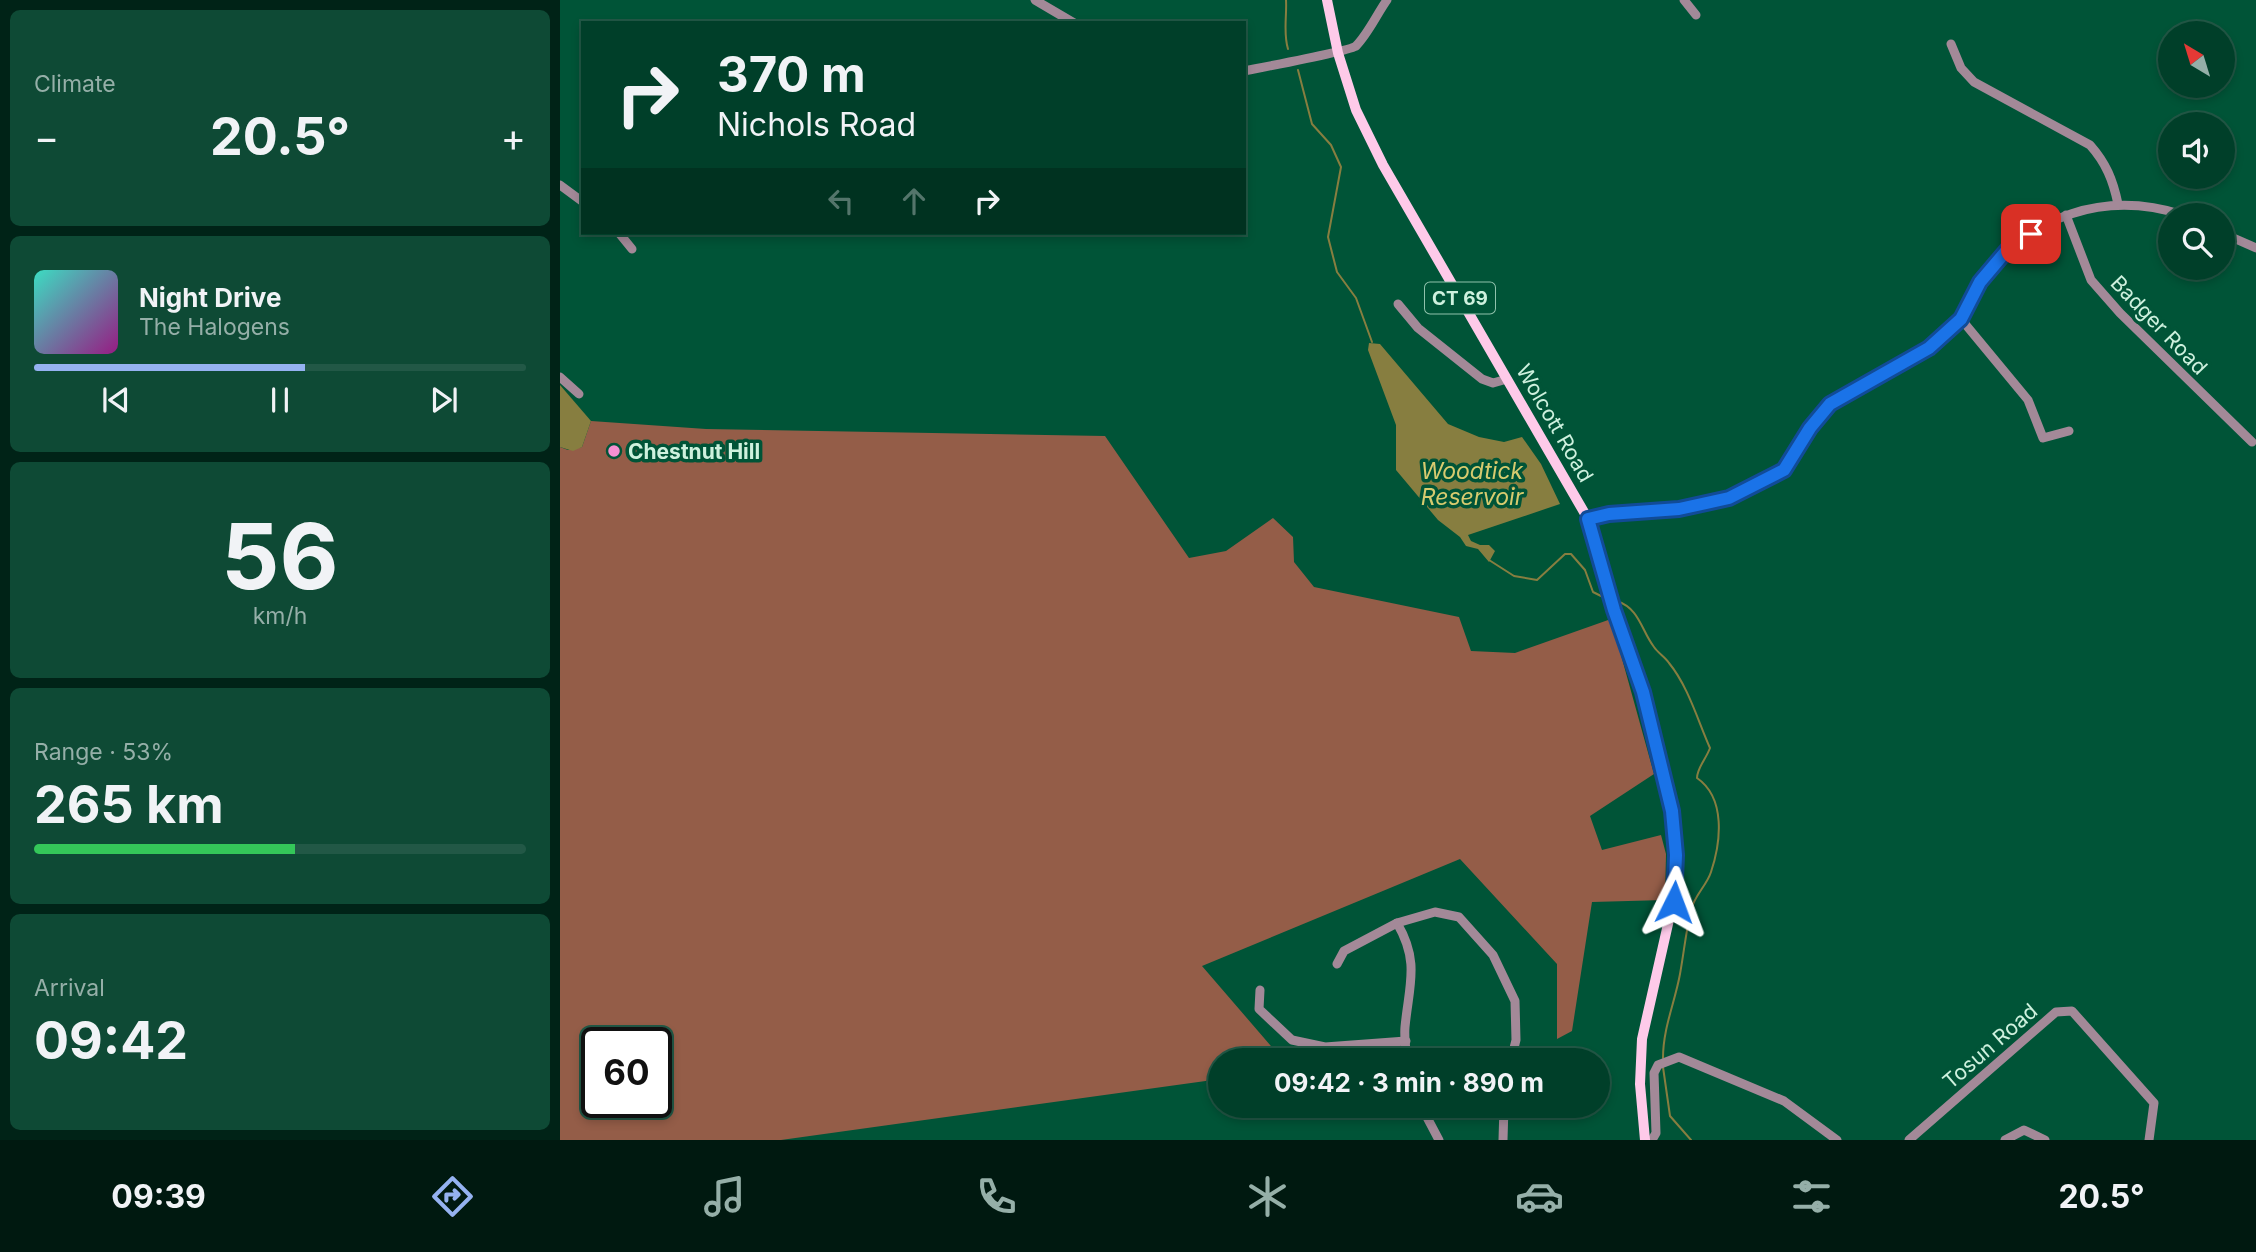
<!DOCTYPE html>
<html lang="en">
<head>
<meta charset="utf-8">
<style>
  :root { --surface:#003f29; --page:#0e4a35; --text:#f1f3f6; --muted:#95afa8; --line:#225846; --accent:#95b2f1 }
  body { margin:0; font-family:Inter,sans-serif; background:var(--page); color:var(--text); height:100vh; display:flex; flex-direction:column; font-size:26px; white-space:nowrap }
  * { box-sizing:border-box; margin:0 }
  p { font-size:23px; color:var(--muted) }
  .icon { flex:none; width:38px; height:38px; fill:none; stroke:currentColor; stroke-width:2; stroke-linecap:round; stroke-linejoin:round }
  .map { position:relative; flex:1; overflow:hidden }
  .drawer { display:flex; flex-direction:column; gap:10px; padding:10px; background:#002317; width:560px }
  .drawer>* { flex:none }
  .guide { position:absolute; left:21px; top:21px; width:665px; height:214px; border-radius:0px; box-shadow:0 4px 10px #0003,0 0 0 2px var(--line); background:#003f29; color:var(--text); overflow:hidden }
  .needle { width:46px; rotate:322deg }
  .tools { position:absolute; left:1598px; top:21px; display:grid; gap:14px }
  .tools a { display:grid; place-items:center; width:77px; height:77px; border-radius:50%; background:var(--surface); box-shadow:0 4px 10px #0003,0 0 0 2px var(--line); font-size:35px }
  .speed { position:absolute; left:21px; top:1027px; display:flex; gap:14px; font-size:35px; font-weight:700; text-align:center }
  .speed>* { display:grid; place-content:center; width:91px; height:91px; border-radius:50%; background:var(--surface); box-shadow:0 4px 10px #0003,0 0 0 2px var(--line); line-height:1 }
  .speed .limit { border:4px solid #111; border-radius:10px; background:#fff; color:#111 }
  .pin { position:absolute; display:grid; place-items:center; width:60px; height:60px; color:#fff; margin:-30px; border-radius:14px; box-shadow:0 4px 10px #0006 }
  .me { position:absolute; width:77px; margin:-38px; rotate:3deg; stroke-linejoin:round; filter:drop-shadow(0 0 5px #0008) }
  .turn { display:flex; align-items:center; gap:24px; height:147px; padding:0 21px; font-size:32px }
  .turn .icon { width:91px; height:91px; stroke-width:2.5 }
  .turn b { display:block; font-size:49px; line-height:60px }
  .lanes { display:flex; align-items:center; height:66px; padding:0 21px; background:#0003; justify-content:center; gap:35px; direction:ltr }
  .lanes .off { opacity:.35 }
  .big { font-size:52px; font-weight:700; line-height:1.1 }
  .drawer .tile { flex:1; display:flex; flex-direction:column; justify-content:center; gap:10px; min-width:0; padding:0 24px; border-radius:10px; background:var(--page) }
  .drawer .dial { align-items:center; gap:0 }
  .dial b { font-size:91px; line-height:1 }
  .song { display:flex; align-items:center; gap:21px }
  .cover { width:84px; height:84px; border-radius:10px; background:linear-gradient(135deg,hsl(170 70% 55%),hsl(310 70% 35%)) }
  .played { height:7px; border-radius:4px; background:linear-gradient(90deg,var(--accent) 55%,var(--line) 55%) }
  .keys { display:flex; justify-content:space-around; direction:ltr }
  .heat { display:flex; justify-content:space-between; align-items:center; font-size:38px; direction:ltr }
  .charge { height:10px; border-radius:5px; background:linear-gradient(90deg,#34c759 53%,var(--line) 0) }
  .trip { position:absolute; left:648px; top:1048px; width:402px; height:70px; border-radius:35px; background:var(--surface); box-shadow:0 4px 10px #0003,0 0 0 2px var(--line); font-weight:700; line-height:70px; text-align:center }
  .tabs { display:flex; height:112px; justify-content:space-around; align-items:center; background:#001910; color:var(--muted) }
  .tabs .icon { width:49px; height:49px }
  .tabs .on { color:var(--accent) }
  .tabs b { font-size:32px; color:var(--text) }
  main { display:flex; flex:1; min-height:0 }
  .map>svg:first-child { display:block }
</style>
</head>
<body>
<main>
<section class="drawer">
<div class="tile"><p>Climate</p>
<div class="heat"><a>−</a><b class="big">20.5°</b><a>+</a></div>
</div>
<div class="tile">
<div class="song"><i class="cover"></i><div><b>Night Drive</b><p>The Halogens</p></div></div>
<div class="played"></div>
<div class="keys"><svg class="icon" aria-label="previous" viewBox="0 0 24 24"><path d="M18 5L8 12l10 7zM5 5v14"/></svg><svg class="icon" aria-label="pause" viewBox="0 0 24 24"><path d="M8 5v14M16 5v14"/></svg><svg class="icon" aria-label="next" viewBox="0 0 24 24"><path d="M6 5l10 7-10 7zM19 5v14"/></svg></div>
</div>
<div class="tile dial"><b>56</b><p>km/h</p></div>
<div class="tile"><p>Range · 53%</p><b class="big">265 km</b><div class="charge"></div></div>
<div class="tile"><p>Arrival</p><b class="big">09:42</b></div>
</section>
<div class="map">
<svg width="1696" height="1140" viewBox="0 0 1696 1140">
  <rect width="100%" height="100%" fill="#005437"/>
  <path fill="#945d48" fill-rule="evenodd" d="M31,421L146,429L545,436L629,558L666,551L713,518L733,537L734,562L754,587L899,617L911,651L955,653L1051,619L1094,774L1030,816L1042,850L1101,835L1106,854L1105,900L1032,902L1012,1031L997,1039V964L900,859L642,966L723,1060H660V1079L221,1140H0V447L8,450L22,447ZM37,1043H96V1102H37Z"/>
  <g fill="#877e40">
    <path d="M809,343L820,344L888,424L919,437L944,442L962,437L981,464L1000,504L908,535L911,541L920,545H929L935,551L929,562L918,549L906,546L900,537L878,520L836,470V425L808,350Z"/>
    <path d="M0,385L31,421L22,447L13,451L0,447Z"/>
  </g>
  <g fill="none" stroke-linecap="round" stroke-linejoin="round">
    <g stroke="#877e40" stroke-width="2">
      <path d="M726,0C727,16 723,33 728,49"/>
      <path d="M738,70L752,124L771,145L781,167L768,237L777,272L796,298L812,342"/>
      <path d="M929,560L954,576L977,580L1005,554H1011L1025,570L1033,592L1045,598"/>
      <path d="M1057,601C1080,609 1081,630 1094,647C1098,653 1105,657 1109,663C1128,686 1138,721 1150,748C1146,759 1137,768 1137,778C1166,798 1161,842 1151,872C1147,885 1134,896 1131,910C1126,931 1124,952 1120,974C1115,1002 1103,1028 1103,1058"/>
      <path d="M1103,1067L1110,1116L1131,1140"/>
    </g>
    <g stroke="#a38998" stroke-width="9">
      <path d="M475,0L514,23"/>
      <path d="M1124,0L1136,15"/>
      <path d="M1391,44L1401,68L1414,82L1530,145C1546,163 1553,180 1558,204"/>
      <path d="M684,71C699,68 790,51 796,46C808,34 817,14 827,0"/>
      <path d="M0,185L23,202"/>
      <path d="M1506,215L1531,280L1560,313L1692,442"/>
      <path d="M59,233L72,249"/>
      <path d="M1662,233L1696,248"/>
      <path d="M838,304L858,328L922,379L933,383L947,379"/>
      <path d="M1401,319L1468,400L1483,438L1509,431"/>
      <path d="M0,377L19,394"/>
      <path d="M1028,519C1099,503 1155,515 1221,472C1237,461 1250,420 1270,404C1300,380 1342,371 1371,346C1381,338 1395,328 1402,317C1409,305 1413,291 1422,280C1471,215 1545,190 1623,215"/>
      <path d="M837,923C860,962 849,985 845,1027C844,1038 846,1050 847,1060"/>
      <path d="M777,964L784,951L837,923L875,912L899,917L933,955L955,1001L956,1040L951,1060"/>
      <path d="M700,990L699,1009L732,1040L765,1047L846,1041"/>
      <path d="M861,1106L879,1140"/>
      <path d="M943,1140L944,1106"/>
      <path d="M1092,1140L1096,1133L1094,1073L1098,1065L1119,1057L1224,1101L1277,1140"/>
      <path d="M1349,1140L1496,1012L1512,1011L1594,1103L1589,1140"/>
      <path d="M1445,1140L1464,1130L1485,1140"/>
    </g>
    <path stroke="#fecae9" stroke-width="10" d="M767,0L778,53L796,110L823,165L1028,519L1054,610L1084,696L1112,811L1116,855L1113,902L1082,1039L1080,1084L1085,1140"/>
  </g>
  <g fill="none" stroke-linecap="round" stroke-linejoin="round">
    <g stroke="#114b97" stroke-width="18">
      <path id="route" d="M1114,902L1116,855L1112,811L1083,692L1054,610L1028,519L1049,514L1119,509L1169,498L1224,470L1250,428L1270,404L1369,348L1401,319L1420,282L1453,243L1471,234"/>
    </g>
    <use href="#route" stroke="#1a73e8" stroke-width="12"/>
  </g>
  <circle fill="#f590d1" stroke="#005437" stroke-width="2.5" cx="54" cy="451" r="7"/>
  <g text-anchor="middle" dominant-baseline="central" stroke-width="7" stroke-linejoin="round" paint-order="stroke">
    <rect fill="#005437" stroke="#90c2ac" stroke-width="2" x="865" y="282.5" width="70" height="31" rx="5"/>
    <g font-size="19" font-weight="bold" fill="#cef1de">
      <text x="900" y="298">CT 69</text>
    </g>
    <g font-size="21" fill="#cef1de" stroke="#005437">
      <text transform="translate(1599 325) rotate(46)">Badger Road</text>
      <text transform="translate(995 423) rotate(60)">Wolcott Road</text>
      <text transform="translate(1430 1046) rotate(-41)">Tosun Road</text>
    </g>
    <g font-size="21" font-weight="bold" fill="#cef1de" stroke="#005437" text-anchor="start">
      <text x="68" y="451">Chestnut Hill</text>
    </g>
    <g font-size="23" font-style="italic" fill="#d7cb6f" stroke="#005437">
      <text x="912" y="471">Woodtick<tspan x="912" dy="26">Reservoir</tspan></text>
    </g>
  </g>
</svg>
<div class="tools">
<a><svg class="needle" viewBox="-14 -14 28 28"><path d="M0-13l5 13h-10z" fill="#e53935"/><path d="M0 13l5-13h-10z" fill="#95afa8"/></svg></a>
<a><svg class="icon" aria-label="sound" viewBox="0 0 24 24"><path d="M4 9h4l5-4v14l-5-4H4zM17 9q2 3 0 6"/></svg></a>
<a><svg class="icon" aria-label="search" viewBox="0 0 24 24"><circle cx="10" cy="10" r="6"/><path d="M15 15l6 6"/></svg></a>
</div>
<div class="speed"><div class="limit">60</div></div>
<div class="pin" style="left:1471px;top:234px;background:#d93025"><svg class="icon" aria-label="arrive" viewBox="0 0 24 24"><path d="M6 21V4h12l-3 4 3 4H6"/></svg></div>
<svg class="me" style="left:1114px;top:902px" viewBox="-20 -20 40 40"><path d="M0-17L14 15 0 8-14 15z" fill="#1a73e8" stroke="#fff" stroke-width="4"/></svg>
<div class="trip">09:42 · 3 min · 890 m</div>
<div class="guide">
<div class="turn"><svg class="icon" aria-label="right" viewBox="0 0 24 24"><path d="M7 20v-9h11M14 6l5 5-5 5"/></svg><div><b>370 m</b>Nichols Road</div></div>
<div class="lanes"><svg class="icon off" aria-label="left" viewBox="0 0 24 24"><path d="M17 20v-9H6M10 6l-5 5 5 5"/></svg><svg class="icon off" aria-label="ahead" viewBox="0 0 24 24"><path d="M12 20V5M6 11l6-6 6 6"/></svg><svg class="icon" aria-label="right" viewBox="0 0 24 24"><path d="M7 20v-9h11M14 6l5 5-5 5"/></svg></div>
</div>
</div>
</main>
<nav class="tabs">
<b>09:39</b>
<svg class="icon on" aria-label="directions" viewBox="0 0 24 24"><path d="M12 3l9 9-9 9-9-9zM9 14v-3h6M13 9l2 2-2 2"/></svg>
<svg class="icon" aria-label="music" viewBox="0 0 24 24"><path d="M9 18V5l10-2v13"/><circle cx="6" cy="18" r="3"/><circle cx="16" cy="16" r="3"/></svg>
<svg class="icon" aria-label="phone" viewBox="0 0 24 24"><path d="M5 4h4l2 5-3 2q2 4 5 5l2-3 5 2v4C11 20 4 13 5 4z"/></svg>
<svg class="icon" aria-label="climate" viewBox="0 0 24 24"><path d="M12 3v18M4 7l16 10M4 17L20 7"/></svg>
<svg class="icon" aria-label="car" viewBox="0 0 24 24"><path d="M5 17H2v-5l4-1 3-4h7l3 4 3 1v5h-3M9 17h6M6 11h13"/><circle cx="7" cy="17" r="2"/><circle cx="17" cy="17" r="2"/></svg>
<svg class="icon" aria-label="filters" viewBox="0 0 24 24"><path d="M4 7h16M4 17h16"/><circle cx="9" cy="7" r="2"/><circle cx="15" cy="17" r="2"/></svg>
<b>20.5°</b>
</nav>
</body>
</html>
